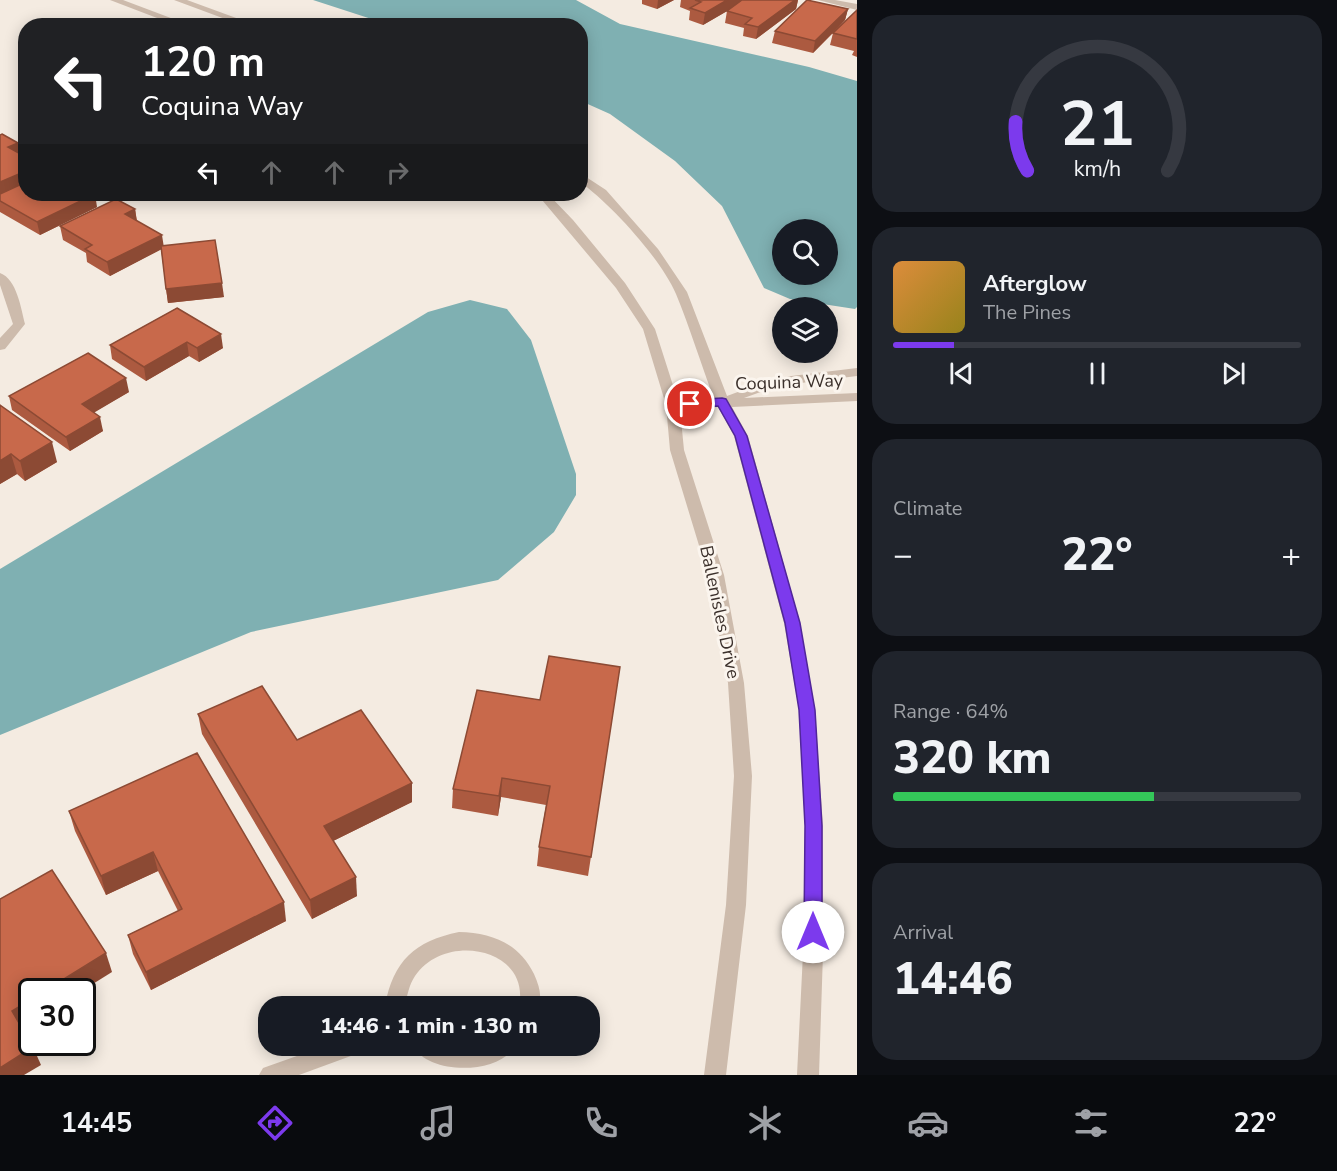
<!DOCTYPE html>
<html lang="en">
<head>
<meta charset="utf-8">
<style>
  :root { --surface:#171b24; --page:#20242c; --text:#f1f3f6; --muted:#9ea1a6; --line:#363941; --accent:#7c3aed }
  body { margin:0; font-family:"Nunito Sans",sans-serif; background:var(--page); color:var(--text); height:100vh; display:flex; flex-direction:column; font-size:22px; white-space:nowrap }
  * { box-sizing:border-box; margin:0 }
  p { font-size:20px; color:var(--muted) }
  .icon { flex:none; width:33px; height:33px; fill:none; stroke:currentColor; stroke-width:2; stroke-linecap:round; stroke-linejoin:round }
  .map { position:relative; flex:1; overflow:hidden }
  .side { display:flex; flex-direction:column; gap:15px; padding:15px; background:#0d0f14; width:480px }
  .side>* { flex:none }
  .hud { position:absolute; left:18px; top:18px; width:570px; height:183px; border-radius:24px; box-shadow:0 3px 15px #0003; background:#202124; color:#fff; overflow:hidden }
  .fabs { position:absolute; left:772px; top:219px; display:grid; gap:12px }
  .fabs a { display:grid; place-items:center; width:66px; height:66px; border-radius:50%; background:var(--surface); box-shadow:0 3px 15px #0003; font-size:30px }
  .speed { position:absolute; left:18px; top:978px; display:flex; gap:12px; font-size:30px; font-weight:700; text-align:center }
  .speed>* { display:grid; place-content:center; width:78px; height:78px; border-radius:50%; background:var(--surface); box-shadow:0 3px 15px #0003; line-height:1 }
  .speed .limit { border:3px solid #111; border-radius:9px; background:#fff; color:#111 }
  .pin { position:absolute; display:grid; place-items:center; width:51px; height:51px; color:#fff; margin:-26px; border:3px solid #fff; border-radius:50%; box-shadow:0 2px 6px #0007 }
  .me { position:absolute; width:66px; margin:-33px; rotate:0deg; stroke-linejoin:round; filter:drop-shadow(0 0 4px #0008) }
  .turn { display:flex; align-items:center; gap:21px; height:126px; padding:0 24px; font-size:27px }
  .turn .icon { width:78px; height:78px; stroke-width:2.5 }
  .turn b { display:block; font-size:42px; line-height:51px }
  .lanes { display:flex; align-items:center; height:57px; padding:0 24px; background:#0003; justify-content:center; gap:30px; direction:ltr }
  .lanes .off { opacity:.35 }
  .big { font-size:45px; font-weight:800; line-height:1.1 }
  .side .tile { flex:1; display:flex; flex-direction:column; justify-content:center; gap:9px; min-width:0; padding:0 21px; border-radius:24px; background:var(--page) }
  .side .dial { align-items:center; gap:0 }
  .dial svg { height:156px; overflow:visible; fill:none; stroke:var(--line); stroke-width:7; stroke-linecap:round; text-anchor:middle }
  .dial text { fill:var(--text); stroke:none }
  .song { display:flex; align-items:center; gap:18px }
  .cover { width:72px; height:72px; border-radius:9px; background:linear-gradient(135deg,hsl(30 70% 55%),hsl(50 70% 35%)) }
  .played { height:6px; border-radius:3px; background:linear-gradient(90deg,var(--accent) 15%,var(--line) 15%) }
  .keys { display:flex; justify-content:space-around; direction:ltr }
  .heat { display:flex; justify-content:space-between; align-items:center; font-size:33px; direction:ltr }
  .charge { height:9px; border-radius:4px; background:linear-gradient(90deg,#34c759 64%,var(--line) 0) }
  .trip { position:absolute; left:258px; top:996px; width:342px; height:60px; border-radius:24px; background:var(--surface); box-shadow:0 3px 15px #0003; font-weight:800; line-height:60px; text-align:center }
  .dock { display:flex; height:96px; justify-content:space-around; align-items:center; background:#090b0e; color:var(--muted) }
  .dock .icon { width:42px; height:42px }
  .dock .on { color:var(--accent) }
  .dock b { font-size:27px; color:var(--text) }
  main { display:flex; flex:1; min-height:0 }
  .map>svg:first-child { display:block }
</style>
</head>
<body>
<main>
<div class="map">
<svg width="857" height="1075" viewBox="0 0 857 1075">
  <rect width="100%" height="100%" fill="#f4ebe1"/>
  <g fill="#7fb0b2" fill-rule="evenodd">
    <path d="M313,0H576L620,24L809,67L857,81V307L855,309L790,299L764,288L722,206L675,161L610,114L581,101L580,26L390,25ZM783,230H828V274H783Z"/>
    <path d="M470,300L507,309L531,340L576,474V495L554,532L498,580L251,632L0,735V569L428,312Z"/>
  </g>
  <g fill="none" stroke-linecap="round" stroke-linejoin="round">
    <g fill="#cdbbac" fill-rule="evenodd">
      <path d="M110,0H123L192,26H178Z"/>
      <path d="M174,0H187L258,26H244Z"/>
      <path d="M818,0H835L857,4V10Z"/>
      <path d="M580,173L606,190L658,249L687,292L727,396L775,378L857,368V376L777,386L744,398L857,393V401L732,407L748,436L800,623L815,710L823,826V953L819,1075H797L803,953L805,826L799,710L784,623L734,436L718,407L680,409L684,450L724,575L744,683L752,776L746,905L726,1075H704L726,905L734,776L728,683L708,575L670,450L666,405L643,329L616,288L537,194H548L573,220L625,283L655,329L678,401L714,399C701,364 690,328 676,294C661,259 611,204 580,182Z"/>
      <path d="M0,273C17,279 21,309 25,324L5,349L0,350V338L13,324L0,285Z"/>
      <path d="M459,932C492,933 519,943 534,974C539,985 542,995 539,1006H519C531,948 445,931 415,976C409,985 407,996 405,1006H385C393,961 415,941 459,932Z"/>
      <path d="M325,1046H362L359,1053L299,1075H259L263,1068Z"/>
      <path d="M414,1046C431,1044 449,1049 467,1049C483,1050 498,1044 514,1046C501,1075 426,1075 414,1046Z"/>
    </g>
  </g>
  <g fill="#ac5a40">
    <path d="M642,0H674L657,9L642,4Z"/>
    <path d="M681,0H798L796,9L756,39L743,36L744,28L725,23L727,11L729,10L703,25L689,20L690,11L680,7Z"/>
    <path d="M848,9L845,20L837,29L857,10V57L852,55L854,51L830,45L833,33L813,53L772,43L775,31Z"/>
    <path d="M0,135L18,143L21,154L26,194L97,207L40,235L0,212Z"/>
    <path d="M135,209L137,221L163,246L224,297L168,303L161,249L110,276L87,262L86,253L63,240L60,226Z"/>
    <path d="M177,308L223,348L199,362L189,356L146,381L112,359L110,345Z"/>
    <path d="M129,392L94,412L103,431L70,451L12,410L9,396Z"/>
    <path d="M0,405L57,462L25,481L17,474L0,484Z"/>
    <path d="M620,667L588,876L537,866L539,847L546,805L501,797L498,816L452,808L453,789L540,700Z"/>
    <path d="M198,714L297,740L412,783V802L333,841L357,896L312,919L202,734Z"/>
    <path d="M69,811L286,921L151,990L133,954L128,935L178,911L158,871L106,895L75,831Z"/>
  </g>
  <g fill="#8c4a34">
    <path d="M658,0H674L657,9Z"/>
    <path d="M727,0H746L703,25L705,13Z"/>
    <path d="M795,0H798L796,9L756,39L758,27Z"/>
    <path d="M848,9L845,20L813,53L815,41Z"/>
    <path d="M18,143L21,156L8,147Z"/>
    <path d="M26,171V185L0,196V182Z"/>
    <path d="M95,194L97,207L40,235L37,222Z"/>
    <path d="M135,209L137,223L125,214Z"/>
    <path d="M162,235L164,248L110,276L107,262Z"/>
    <path d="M222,283L224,297L168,303L166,289Z"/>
    <path d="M221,334L223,348L199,362L197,348Z"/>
    <path d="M187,342L189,356L146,381L144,367Z"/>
    <path d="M126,378L129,392L85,418L82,404Z"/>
    <path d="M100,417L103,431L70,451L66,437Z"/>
    <path d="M52,442L57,462L25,481L20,461Z"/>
    <path d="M11,454L17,474L0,484V461Z"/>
    <path d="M502,778L501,797L498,816L499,796Z"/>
    <path d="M412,783V802L325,845L324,826Z"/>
    <path d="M153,852L158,871L106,895L101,876Z"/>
    <path d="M356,877L357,896L312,919L310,900Z"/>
    <path d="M284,902L286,921L151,990L146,972Z"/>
    <path d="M106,953L112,972L80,992H43Z"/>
    <path d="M32,999V1022L20,1029L12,1011Z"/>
    <path d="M33,1047L41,1065L24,1075H0V1068Z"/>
  </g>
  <g fill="#c8694b" stroke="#8c4a34" stroke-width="1.5">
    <path d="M695,0H727L705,13L690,8L701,2Z"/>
    <path d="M742,0H795L758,27L745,24L752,18L727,11Z"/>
    <path d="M807,0L848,9L815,41L775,31Z"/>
    <path d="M857,10V39L833,33Z"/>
    <path d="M2,134L18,143L8,147L26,157V171L0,182V135Z"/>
    <path d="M26,182V194H95L37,222L0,201V194Z"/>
    <path d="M116,199L135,209L125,214L162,235L107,262L85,249L92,245L60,226Z"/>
    <path d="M215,240L222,283L166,289L161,246Z"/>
    <path d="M177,308L221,334L197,348L187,342L144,367L110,345Z"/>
    <path d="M88,353L126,378L82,404L100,417L66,437L9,396Z"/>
    <path d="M0,405L52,442L20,461L11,454L0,461Z"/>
    <path d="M549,656L620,667L591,857L539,847L550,786L502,778L499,796L453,789L477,690L540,700Z"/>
    <path d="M262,686L297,740L361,710L412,783L324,826L356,877L310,900L198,714Z"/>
    <path d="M197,753L284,902L146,972L128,935L182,909L153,852L101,876L69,811Z"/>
    <path d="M52,870L106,953L43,992H32V999L12,1011L33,1047L0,1068V899Z"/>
  </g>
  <path fill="#7c3aed" stroke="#51269a" stroke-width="1.5" d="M722,398L726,399L747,436L800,623L815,710L822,826V932L819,937L813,940L807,937L804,932L805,826L799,710L785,623L735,436L718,406L690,408L684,404L690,400Z"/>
  <g text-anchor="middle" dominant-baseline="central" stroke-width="6" stroke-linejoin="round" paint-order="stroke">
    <g font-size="18" fill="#3b302b" stroke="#fbf5ee">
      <text transform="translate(789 382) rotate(-2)">Coquina Way</text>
      <text transform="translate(720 612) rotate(78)">Ballenisles Drive</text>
    </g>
  </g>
</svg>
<div class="fabs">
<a><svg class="icon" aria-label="search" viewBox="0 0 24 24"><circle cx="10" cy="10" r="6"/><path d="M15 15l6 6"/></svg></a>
<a><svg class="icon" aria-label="layers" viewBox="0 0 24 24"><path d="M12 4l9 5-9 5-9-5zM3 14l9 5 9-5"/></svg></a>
</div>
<div class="speed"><div class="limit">30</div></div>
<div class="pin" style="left:690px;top:404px;background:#d93025"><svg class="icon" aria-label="arrive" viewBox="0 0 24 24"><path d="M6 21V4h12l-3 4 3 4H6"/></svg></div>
<svg class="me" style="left:813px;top:932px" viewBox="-20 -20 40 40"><circle r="19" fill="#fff"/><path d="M0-13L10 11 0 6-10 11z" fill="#7c3aed"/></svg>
<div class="trip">14:46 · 1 min · 130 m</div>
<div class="hud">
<div class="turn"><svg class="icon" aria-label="left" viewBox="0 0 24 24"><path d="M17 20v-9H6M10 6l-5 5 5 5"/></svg><div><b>120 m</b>Coquina Way</div></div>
<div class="lanes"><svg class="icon" aria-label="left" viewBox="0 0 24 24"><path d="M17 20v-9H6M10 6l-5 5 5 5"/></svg><svg class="icon off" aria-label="ahead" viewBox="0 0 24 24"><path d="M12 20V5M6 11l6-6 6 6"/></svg><svg class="icon off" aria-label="ahead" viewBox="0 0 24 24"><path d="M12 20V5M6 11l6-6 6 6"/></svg><svg class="icon off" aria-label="right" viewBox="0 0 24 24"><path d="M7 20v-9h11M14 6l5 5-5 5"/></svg></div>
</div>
</div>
<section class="side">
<div class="tile dial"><svg viewBox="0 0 100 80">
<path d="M14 69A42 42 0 1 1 86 69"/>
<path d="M14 69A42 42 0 0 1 8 44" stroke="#7c3aed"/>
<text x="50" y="56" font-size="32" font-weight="700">21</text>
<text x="50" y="72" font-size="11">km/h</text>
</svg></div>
<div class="tile">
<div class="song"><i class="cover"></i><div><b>Afterglow</b><p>The Pines</p></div></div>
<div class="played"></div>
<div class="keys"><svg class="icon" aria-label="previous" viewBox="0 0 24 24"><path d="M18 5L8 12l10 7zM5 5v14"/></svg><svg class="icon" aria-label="pause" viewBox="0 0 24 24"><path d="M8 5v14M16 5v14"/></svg><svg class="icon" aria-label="next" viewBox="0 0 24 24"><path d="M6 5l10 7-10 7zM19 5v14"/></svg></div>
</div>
<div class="tile"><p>Climate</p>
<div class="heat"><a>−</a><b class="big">22°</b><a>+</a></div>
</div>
<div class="tile"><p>Range · 64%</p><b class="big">320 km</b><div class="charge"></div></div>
<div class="tile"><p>Arrival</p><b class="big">14:46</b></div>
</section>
</main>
<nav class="dock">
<b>14:45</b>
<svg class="icon on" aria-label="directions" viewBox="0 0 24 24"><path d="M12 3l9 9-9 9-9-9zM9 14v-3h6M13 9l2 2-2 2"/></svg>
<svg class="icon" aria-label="music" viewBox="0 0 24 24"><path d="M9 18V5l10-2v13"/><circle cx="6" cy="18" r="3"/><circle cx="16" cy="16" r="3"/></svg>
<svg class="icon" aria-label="phone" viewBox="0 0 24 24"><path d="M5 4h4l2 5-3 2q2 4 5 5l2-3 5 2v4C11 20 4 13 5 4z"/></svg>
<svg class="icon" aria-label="climate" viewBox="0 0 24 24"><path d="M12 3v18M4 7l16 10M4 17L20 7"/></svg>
<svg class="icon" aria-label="car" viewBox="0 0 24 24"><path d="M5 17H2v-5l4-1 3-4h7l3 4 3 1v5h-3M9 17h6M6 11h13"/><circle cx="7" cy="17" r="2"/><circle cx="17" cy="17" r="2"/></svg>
<svg class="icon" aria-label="filters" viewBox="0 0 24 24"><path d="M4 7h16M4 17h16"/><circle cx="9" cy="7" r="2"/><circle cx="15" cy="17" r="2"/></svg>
<b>22°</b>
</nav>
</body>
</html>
